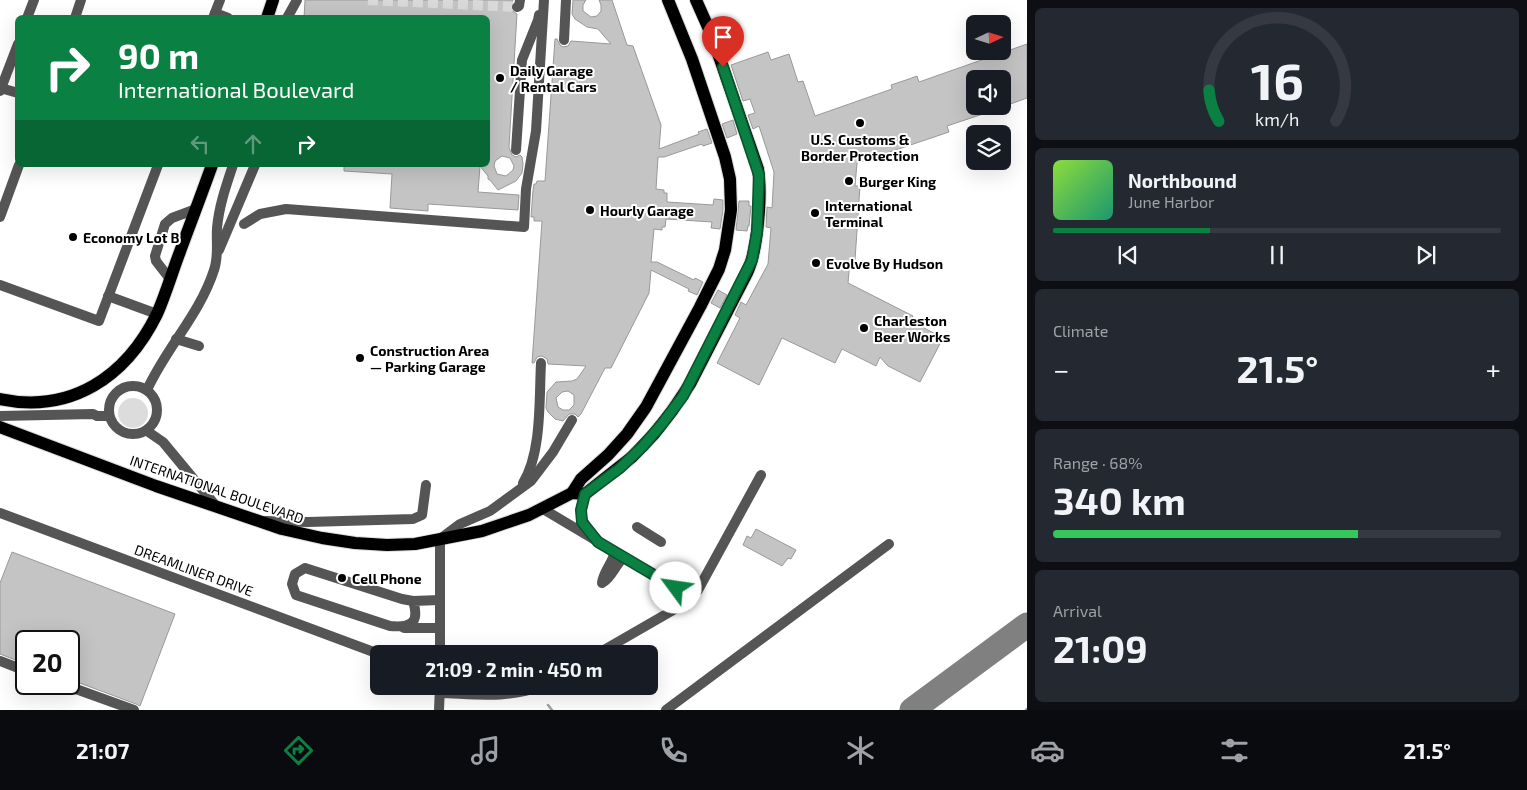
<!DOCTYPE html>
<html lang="en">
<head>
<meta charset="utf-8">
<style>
  :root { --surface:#171b24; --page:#242831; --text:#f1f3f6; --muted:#9ea1a6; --line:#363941; --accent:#0b8043 }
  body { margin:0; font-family:"Exo 2",sans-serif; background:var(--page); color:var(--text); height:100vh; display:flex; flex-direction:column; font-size:19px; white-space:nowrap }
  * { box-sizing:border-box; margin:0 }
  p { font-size:16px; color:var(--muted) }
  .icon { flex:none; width:28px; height:28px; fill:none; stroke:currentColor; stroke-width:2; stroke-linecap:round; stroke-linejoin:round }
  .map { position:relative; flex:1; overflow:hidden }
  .details { display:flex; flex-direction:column; gap:8px; padding:8px; background:#0d0f14; width:500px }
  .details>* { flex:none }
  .top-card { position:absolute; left:15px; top:15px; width:475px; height:152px; border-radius:8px; box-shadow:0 5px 20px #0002; background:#0b8043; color:#fff; overflow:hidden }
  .needle { width:32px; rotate:86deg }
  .buttons { position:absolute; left:966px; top:15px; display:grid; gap:10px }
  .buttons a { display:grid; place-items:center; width:45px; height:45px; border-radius:8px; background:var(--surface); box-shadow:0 5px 20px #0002; font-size:25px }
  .speed { position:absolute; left:15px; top:630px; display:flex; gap:10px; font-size:25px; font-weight:700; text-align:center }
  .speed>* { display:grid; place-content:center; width:65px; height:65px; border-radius:50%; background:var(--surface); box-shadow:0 5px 20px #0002; line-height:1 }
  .speed .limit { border:2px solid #111; border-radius:8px; background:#fff; color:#111 }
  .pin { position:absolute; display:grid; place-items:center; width:42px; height:42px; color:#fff; margin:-51px -21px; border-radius:50% 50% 50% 0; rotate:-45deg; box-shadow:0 0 5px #0007 }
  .pin .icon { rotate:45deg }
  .me { position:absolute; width:55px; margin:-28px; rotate:301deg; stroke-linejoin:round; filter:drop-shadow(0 0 4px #0008) }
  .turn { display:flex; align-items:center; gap:18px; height:105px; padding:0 20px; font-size:22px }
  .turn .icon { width:65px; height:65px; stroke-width:2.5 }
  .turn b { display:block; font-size:35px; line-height:42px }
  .lanes { display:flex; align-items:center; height:48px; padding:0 20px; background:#0003; justify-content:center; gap:25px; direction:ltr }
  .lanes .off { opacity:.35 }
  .big { font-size:38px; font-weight:700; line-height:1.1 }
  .details .card { flex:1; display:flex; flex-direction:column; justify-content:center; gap:8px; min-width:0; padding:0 18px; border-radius:8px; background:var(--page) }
  .details .dial { align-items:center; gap:0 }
  .dial svg { height:130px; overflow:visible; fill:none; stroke:var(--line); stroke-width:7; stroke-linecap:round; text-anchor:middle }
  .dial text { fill:var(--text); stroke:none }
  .song { display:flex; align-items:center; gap:15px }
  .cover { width:60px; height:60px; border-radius:8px; background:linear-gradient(135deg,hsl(90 70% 55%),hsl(160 70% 35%)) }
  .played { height:5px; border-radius:2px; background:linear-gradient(90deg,var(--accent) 35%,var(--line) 35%) }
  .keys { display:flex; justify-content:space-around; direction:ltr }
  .heat { display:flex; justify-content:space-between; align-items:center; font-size:28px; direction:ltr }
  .charge { height:8px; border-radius:4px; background:linear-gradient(90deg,#34c759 68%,var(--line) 0) }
  .trip { position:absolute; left:370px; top:645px; width:288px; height:50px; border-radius:8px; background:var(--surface); box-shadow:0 5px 20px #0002; font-weight:700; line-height:50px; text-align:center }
  .menu { display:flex; height:80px; justify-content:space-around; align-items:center; background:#090b0e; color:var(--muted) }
  .menu .icon { width:35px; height:35px }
  .menu .active { color:var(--accent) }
  .menu b { font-size:22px; color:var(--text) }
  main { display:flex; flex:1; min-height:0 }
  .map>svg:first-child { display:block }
</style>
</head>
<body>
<main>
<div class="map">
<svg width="1027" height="710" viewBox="0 0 1027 710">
  <rect width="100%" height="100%" fill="#fff"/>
  <circle fill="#dcdcdc" cx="133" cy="413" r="15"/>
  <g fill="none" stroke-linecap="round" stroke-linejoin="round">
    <g stroke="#a3a3a3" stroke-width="2.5">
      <path d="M548,705L552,710"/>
      <path d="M1026,710L1027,709"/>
    </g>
    <path stroke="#808080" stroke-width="25" d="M912,710L1027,625"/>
  </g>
  <g fill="#c4c4c4" stroke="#999" fill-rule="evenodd">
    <path d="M305,0H513L510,6L511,10L517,14L509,147L512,155L516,157L520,155L522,157L523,164L522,173L516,181L498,190L490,180L488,179V176L480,166L478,192L519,195L518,210L428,204V211L390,208L392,174L344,171V165H488V18H304ZM502,156L510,158L514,166L513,170L506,176L497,174L494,166L495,161Z"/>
    <path d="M573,0H586L583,5V11L591,17L597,16L601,11V5L599,0H612L627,45L633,46L661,125L659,149L699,134L698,132L707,129L712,143L703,146L702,144L664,157H658L656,189L664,190V193H667V202L713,205L714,199L723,200V210L720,229L711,228L712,222L666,219L665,227H662V230L654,229L651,262H657L694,280L695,278L703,282L697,295L688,291L689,289L651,270L649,293L611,368H605L581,414L578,417L575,414H569L563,421L555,419L548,412L546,408L547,392L556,382L572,381L577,379L586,366L548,364L547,359L542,356L537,357L534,363H532L542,221H534V217H531L533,190L534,184H536L537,181H545L555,39H557L560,45L563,47L568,46L571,41L611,44L598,29L587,27L575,19L572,14ZM568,391L574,395V405L569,410H563L558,407L556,398L562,392Z"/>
    <path d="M1027,44V98L1002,107V79H975V106H1000L1001,108L947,126L949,132L857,163L855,186H860L855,260H850L848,283L913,316L911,321L943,338L920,382L888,366L880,357L876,366L842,349L835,363L782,338L759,385L717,363L740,318L735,315L741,302L746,305L768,264L771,228L766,227L767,207L772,208L774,172L759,126L753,129L748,115L755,113L750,99L743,101L731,65L768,52L771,60L789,54L798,82L803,81L815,116L892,89L891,85L909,79L917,76L919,82Z"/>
    <path d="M733,120L737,134L727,138L722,124Z"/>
    <path d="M739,201H749V206H751L749,226H748L747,231L736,230Z"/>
    <path d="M718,290L727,295L720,308L711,303Z"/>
    <path d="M756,529L796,550L791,559L788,558L782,566L743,545L747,536L751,538Z"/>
    <path d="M12,552L175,614L140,706L136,704L69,679V641H26V664L0,654V583Z"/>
  </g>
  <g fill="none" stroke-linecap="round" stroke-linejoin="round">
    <path stroke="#d9d9d9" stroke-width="10" stroke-dasharray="10 5" stroke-linecap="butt" d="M368,0L517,7"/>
    <g stroke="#dbdbdb" stroke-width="14">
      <g id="major">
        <path d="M267,18L273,0"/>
        <path d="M0,399C71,414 126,377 157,314C165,296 171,276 178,257C189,227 201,196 212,165"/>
        <path d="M0,427L156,486L282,529L322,538L355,543L387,545L415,544L482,531L529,515L572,493L585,494L632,457L654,434L672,411L690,384L747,273C758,250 762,194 758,169L712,36L696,0"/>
        <path d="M572,493L581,479L608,455L627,434L646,407L700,307L719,269L725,250L731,210L730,179L725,157L692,59L668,0"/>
      </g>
    </g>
    <g stroke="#555" stroke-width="10">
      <path d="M517,7L519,6L520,0"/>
      <path d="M215,13L228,18"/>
      <path d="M27,18L34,0"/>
      <path d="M75,18L81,0"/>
      <path d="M213,18L220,0"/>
      <path d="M287,18L297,0"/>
      <path d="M564,40L566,0"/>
      <path d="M1,88L18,93"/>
      <path d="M0,91L18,44"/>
      <path d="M516,150L522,60L538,20L539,15"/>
      <path d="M0,217L19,165"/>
      <path d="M244,224L260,214L286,209L524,227L526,189L536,131L544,0"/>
      <path d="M219,250L255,165"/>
      <path d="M170,279L156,261L155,256L165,224L172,218L196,209"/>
      <path d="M0,285L99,321L158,165"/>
      <path d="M108,296L157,314"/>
      <path d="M176,339L199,346"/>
      <circle cx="133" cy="410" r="24"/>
      <path d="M147,390C166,348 200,314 214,270C219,256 216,242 217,228C219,206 226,186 233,165"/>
      <path d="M0,416L93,414L97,416H109"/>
      <path d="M147,431L163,442L216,506"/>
      <path d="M523,483C542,452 539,400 541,363"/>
      <path d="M585,494C580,514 579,520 593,536"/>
      <path d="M543,509L691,597"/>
      <path d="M0,513L379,654"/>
      <path d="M266,521L308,522L413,519L422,515L426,485"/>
      <path d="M637,527L661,542"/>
      <path d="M615,552C612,564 603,572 602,583C612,578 615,565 624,557"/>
      <path d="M413,601C420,623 411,628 390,626L296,595L292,584L295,574L305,568L402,599L413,601L440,600"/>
      <path d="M404,628H440"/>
      <path d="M440,654V539L460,524L490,511L531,481L553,452L572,420"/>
      <path d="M597,654L682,605L698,590L761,475"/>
      <path d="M0,661L26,671"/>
      <path d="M62,684L134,710"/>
      <path d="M440,693C475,694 507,699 541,686"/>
      <path d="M439,710L440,686"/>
      <path d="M666,710L889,544"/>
    </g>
    <use href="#major" stroke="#000" stroke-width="12"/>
  </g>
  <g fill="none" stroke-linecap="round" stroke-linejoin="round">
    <g stroke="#07532c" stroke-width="12">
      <path id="route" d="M676,588L598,542L582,522L581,510L585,494L620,468L643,446L662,424L683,396L752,260L757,232L759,175L723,67"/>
    </g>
    <use href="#route" stroke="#0b8043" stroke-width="9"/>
  </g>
  <g fill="#000" stroke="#fff" stroke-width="2">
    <circle cx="500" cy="78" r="5"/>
    <circle cx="860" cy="123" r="5"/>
    <circle cx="849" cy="181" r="5"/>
    <circle cx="590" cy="210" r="5"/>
    <circle cx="815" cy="213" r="5"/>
    <circle cx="73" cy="237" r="5"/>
    <circle cx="816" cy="263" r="5"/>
    <circle cx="864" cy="328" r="5"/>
    <circle cx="360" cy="358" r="5"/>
    <circle cx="342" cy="578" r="5"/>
  </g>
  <g text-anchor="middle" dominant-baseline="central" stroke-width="4" stroke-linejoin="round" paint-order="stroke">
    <g font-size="14" font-weight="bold" fill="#000" stroke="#fff" text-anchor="start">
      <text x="510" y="70">Daily Garage<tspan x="510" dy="16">/ Rental Cars</tspan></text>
      <text x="860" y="139" text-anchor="middle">U.S. Customs &amp;<tspan x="860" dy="16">Border Protection</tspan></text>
      <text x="859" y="181">Burger King</text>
      <text x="825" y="205">International<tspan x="825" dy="16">Terminal</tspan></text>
      <text x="600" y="210">Hourly Garage</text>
      <text x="83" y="237">Economy Lot B</text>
      <text x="826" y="263">Evolve By Hudson</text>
      <text x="874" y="320">Charleston<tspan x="874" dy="16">Beer Works</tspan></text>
      <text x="370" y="350">Construction Area<tspan x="370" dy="16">— Parking Garage</tspan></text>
      <text x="352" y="578">Cell Phone</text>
    </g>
    <g font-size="14" fill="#000" stroke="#fff">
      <text transform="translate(217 489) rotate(19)">INTERNATIONAL BOULEVARD</text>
      <text transform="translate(194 570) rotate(20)">DREAMLINER DRIVE</text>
    </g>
  </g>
</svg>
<div class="buttons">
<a><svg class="needle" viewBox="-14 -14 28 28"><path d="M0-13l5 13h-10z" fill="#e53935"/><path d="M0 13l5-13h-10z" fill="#9ea1a6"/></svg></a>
<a><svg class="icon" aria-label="sound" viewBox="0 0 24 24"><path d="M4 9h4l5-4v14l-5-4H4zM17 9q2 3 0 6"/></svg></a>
<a><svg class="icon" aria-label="layers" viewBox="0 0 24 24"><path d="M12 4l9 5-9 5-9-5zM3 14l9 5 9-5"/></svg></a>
</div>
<div class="speed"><div class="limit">20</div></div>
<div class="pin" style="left:723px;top:67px;background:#d93025"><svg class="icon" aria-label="arrive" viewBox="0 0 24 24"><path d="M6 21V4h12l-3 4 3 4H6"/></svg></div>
<svg class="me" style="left:676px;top:588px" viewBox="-20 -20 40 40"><circle r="19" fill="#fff"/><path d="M0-13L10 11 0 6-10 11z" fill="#0b8043"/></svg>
<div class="trip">21:09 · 2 min · 450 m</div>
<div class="top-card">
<div class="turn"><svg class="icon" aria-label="right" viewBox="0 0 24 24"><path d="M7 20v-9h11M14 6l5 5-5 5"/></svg><div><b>90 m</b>International Boulevard</div></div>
<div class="lanes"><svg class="icon off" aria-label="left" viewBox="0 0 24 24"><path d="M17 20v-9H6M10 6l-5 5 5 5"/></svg><svg class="icon off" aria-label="ahead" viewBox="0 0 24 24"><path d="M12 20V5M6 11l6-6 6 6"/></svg><svg class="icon" aria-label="right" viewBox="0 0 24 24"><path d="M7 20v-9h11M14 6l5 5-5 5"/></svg></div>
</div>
</div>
<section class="details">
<div class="card dial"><svg viewBox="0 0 100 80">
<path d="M14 69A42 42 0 1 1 86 69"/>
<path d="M14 69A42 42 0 0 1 8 50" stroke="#0b8043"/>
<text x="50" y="56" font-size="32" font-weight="700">16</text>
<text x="50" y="72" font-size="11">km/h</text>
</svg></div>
<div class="card">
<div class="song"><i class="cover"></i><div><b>Northbound</b><p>June Harbor</p></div></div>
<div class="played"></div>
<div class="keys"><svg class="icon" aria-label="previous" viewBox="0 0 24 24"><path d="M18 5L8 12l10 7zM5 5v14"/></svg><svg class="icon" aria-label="pause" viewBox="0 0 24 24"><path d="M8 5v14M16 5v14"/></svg><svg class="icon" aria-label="next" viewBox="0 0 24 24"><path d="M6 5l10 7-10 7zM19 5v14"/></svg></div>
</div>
<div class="card"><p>Climate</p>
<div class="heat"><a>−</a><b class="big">21.5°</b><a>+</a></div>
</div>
<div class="card"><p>Range · 68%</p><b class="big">340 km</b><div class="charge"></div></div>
<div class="card"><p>Arrival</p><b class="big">21:09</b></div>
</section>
</main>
<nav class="menu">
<b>21:07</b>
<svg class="icon active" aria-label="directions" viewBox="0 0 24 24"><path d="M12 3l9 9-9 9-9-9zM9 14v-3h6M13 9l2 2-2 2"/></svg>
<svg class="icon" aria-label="music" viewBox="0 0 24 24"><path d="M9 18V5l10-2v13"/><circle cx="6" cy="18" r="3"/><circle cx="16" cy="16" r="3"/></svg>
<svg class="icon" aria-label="phone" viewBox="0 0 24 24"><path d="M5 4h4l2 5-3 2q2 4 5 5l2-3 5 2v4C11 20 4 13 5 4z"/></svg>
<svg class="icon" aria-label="climate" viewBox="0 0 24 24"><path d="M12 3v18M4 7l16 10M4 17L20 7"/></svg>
<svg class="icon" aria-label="car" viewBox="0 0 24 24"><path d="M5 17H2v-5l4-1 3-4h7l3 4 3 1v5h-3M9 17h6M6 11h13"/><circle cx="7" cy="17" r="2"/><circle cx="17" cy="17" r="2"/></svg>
<svg class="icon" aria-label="filters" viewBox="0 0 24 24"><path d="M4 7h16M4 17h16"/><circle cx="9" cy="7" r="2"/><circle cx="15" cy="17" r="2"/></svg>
<b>21.5°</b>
</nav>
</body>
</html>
